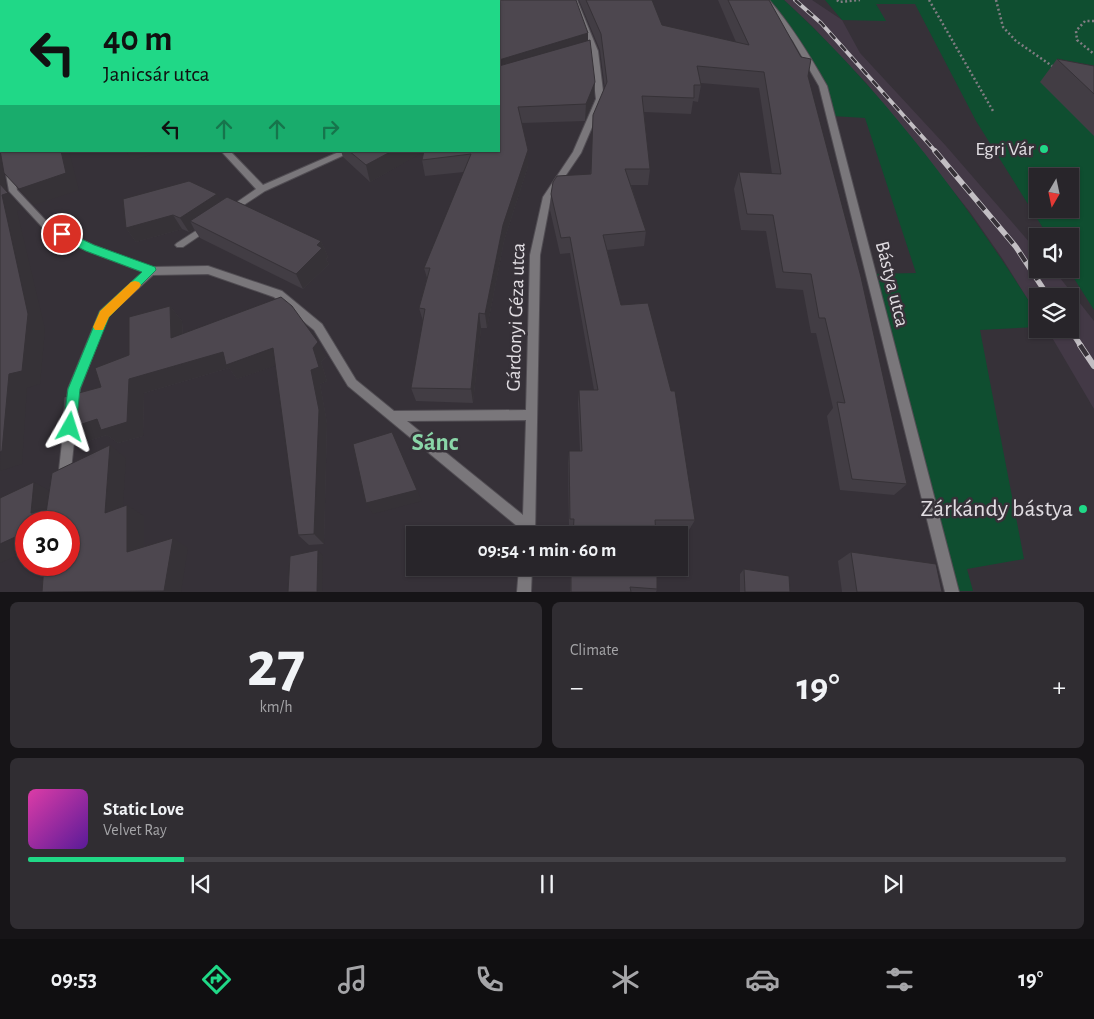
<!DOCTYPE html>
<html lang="en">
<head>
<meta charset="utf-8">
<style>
  :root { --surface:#28252a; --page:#302d32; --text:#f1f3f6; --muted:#a5a5a8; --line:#444247; --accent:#20d887 }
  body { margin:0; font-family:"Alegreya Sans",sans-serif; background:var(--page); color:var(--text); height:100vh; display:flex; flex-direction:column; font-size:19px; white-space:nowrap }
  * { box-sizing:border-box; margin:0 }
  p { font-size:16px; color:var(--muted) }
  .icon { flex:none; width:28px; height:28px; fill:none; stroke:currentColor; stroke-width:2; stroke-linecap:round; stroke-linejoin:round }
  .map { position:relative; height:592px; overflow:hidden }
  .sheet { display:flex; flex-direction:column; gap:10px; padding:10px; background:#161417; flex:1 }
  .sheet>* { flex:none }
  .banner { position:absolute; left:0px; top:0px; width:500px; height:152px; box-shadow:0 1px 4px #0004,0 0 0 1px var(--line); background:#20d887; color:#111; overflow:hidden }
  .needle { width:32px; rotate:189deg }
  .fabs { position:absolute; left:1029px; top:168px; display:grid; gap:10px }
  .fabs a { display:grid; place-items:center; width:50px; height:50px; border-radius:0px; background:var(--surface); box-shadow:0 1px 4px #0004,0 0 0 1px var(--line); font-size:25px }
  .speed { position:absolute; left:15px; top:511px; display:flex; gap:10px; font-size:25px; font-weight:700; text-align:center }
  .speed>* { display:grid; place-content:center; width:65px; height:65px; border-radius:50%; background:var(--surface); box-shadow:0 1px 4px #0004,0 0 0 1px var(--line); line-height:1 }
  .speed .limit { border:8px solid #d22; background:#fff; color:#111 }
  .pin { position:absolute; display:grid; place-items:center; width:42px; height:42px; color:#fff; margin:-21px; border:2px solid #fff; border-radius:50%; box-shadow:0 1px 5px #0007 }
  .me { position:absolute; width:55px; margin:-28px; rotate:6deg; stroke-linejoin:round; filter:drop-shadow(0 0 4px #0008) }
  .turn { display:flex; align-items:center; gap:18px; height:105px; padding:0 20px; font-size:22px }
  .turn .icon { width:65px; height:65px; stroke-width:2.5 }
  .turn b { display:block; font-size:35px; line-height:42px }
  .lanes { display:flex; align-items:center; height:48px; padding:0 20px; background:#0003; justify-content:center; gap:25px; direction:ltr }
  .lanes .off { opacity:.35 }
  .big { font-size:38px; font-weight:700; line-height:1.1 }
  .sheet .tile { flex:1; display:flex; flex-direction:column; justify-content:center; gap:8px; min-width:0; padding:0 18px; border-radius:8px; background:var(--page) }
  .sheet .dial { align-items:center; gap:0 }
  .dial b { font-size:65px; line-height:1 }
  .song { display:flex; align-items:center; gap:15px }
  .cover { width:60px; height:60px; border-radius:8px; background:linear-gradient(135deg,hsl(320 70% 55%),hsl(270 70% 35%)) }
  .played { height:5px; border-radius:2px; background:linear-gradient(90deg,var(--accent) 15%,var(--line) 15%) }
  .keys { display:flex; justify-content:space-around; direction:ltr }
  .heat { display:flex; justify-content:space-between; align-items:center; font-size:28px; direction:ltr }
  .sheet .tiles { flex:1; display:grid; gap:10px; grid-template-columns:1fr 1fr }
  .tile:last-child { grid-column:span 2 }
  .trip { position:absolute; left:406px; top:526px; width:282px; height:50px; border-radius:0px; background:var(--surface); box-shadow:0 1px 4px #0004,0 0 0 1px var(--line); font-weight:700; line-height:50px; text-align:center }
  .tab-bar { display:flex; height:80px; justify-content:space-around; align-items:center; background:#100f11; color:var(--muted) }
  .tab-bar .icon { width:35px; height:35px }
  .tab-bar .active { color:var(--accent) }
  .tab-bar b { font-size:22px; color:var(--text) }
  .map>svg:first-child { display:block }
</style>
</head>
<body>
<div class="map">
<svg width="1094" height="592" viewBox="0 0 1094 592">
  <rect width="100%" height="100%" fill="#363138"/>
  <path fill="#433946" d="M784,0H812L842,20L860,53L946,146L1037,251L1038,269H1053L1094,321V409L1047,329H1070V296H1038L1037,314L1002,258L970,212L867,84L812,26Z"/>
  <g fill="#0f4e30" fill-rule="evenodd">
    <path d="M765,0H784C883,91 966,201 1037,314V327L980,330L1024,559L967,569L973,591H952L871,274L916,273L865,118L832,116L808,58Z"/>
    <path d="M825,0H1094V310L1068,269H1070V236H1048L976,121L915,4H876L886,21L842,20ZM1038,176H1070V209H1038Z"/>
  </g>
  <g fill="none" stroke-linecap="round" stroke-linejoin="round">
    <g stroke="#514d53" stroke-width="2">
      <g id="minor">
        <path d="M571,0H577L598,51L604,99L581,153L551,197L540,255L535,535H523V531L348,386L314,330L274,297L208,274L153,275L108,316L80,389L76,411L72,412L68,411L66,407L68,389L100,311L143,272L87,251L44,229L9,191L2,151H10L17,190L50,225L93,245L151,267L208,266L282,291L322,324L356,380L394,411L526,410L530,255L543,197L573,152L596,99L590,51ZM526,420L523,515L407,421Z"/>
        <path d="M221,151H230L263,185L341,151H353L265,191L230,214L225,211L227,209L256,189Z"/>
        <path d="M208,223L213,226L211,228L183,247H177L175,245L177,243Z"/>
        <path d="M70,419L74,420L76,424L70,479L68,483L64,485L60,483L58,479L64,424L66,420Z"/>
        <path d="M519,568H532L531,592H517Z"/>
      </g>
    </g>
    <g stroke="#514d53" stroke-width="2">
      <path id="tertiary" d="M762,0H769C792,26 810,56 827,86L959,592H945L819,86L793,41Z"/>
    </g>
    <g stroke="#817d83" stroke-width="2.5" stroke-dasharray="2 2.5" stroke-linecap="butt">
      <path d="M837,0L839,2L860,0"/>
      <path d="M929,0L993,111"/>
      <path d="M996,0L1003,27L1016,41L1055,68"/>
      <path d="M1094,21H1085L1076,31L1077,40L1094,54"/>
    </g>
    <use href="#minor" fill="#7a777b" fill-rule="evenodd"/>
    <use href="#tertiary" fill="#7a777b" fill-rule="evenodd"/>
    <g stroke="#c2bec3" stroke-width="4">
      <path id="rail-far2" d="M795,0L821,23L936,152"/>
    </g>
    <g stroke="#c2bec3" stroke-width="5.5">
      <g id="rail-far1">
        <path d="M935,151L1016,247L1048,296"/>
        <path d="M1070,329L1081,346"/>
      </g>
    </g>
    <g stroke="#c2bec3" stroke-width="6">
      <path id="rail" d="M1080,345L1094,366"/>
    </g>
    <use href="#rail-far2" stroke="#363138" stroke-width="2.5" stroke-dasharray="8" stroke-linecap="butt"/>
    <use href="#rail-far1" stroke="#363138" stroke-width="4" stroke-dasharray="11" stroke-linecap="butt"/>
    <use href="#rail" stroke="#363138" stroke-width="4.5" stroke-dasharray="13" stroke-linecap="butt"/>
  </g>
  <g fill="#423d44">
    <path d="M475,0H576L588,41L594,99L585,121L522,123L528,166L504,241L487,328H481L473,403L416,401L411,388L423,321L419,308L427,278L424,268L464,172L425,176L422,160L424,151L370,182L343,157L341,151H499V1H475Z"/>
    <path d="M579,0H652L662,25L736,42L718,0H769L808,76L907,484L894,495L840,490L827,416L833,408L816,333H811L803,290L776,288L766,231L741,230L734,189L739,172L772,174L759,88L701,83V85L698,102L693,101L691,114L644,112L650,169L648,185H631L646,231L644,246L607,250L621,305L695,520L689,530H656V535H573V529H569L568,463L569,451H580L578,403L579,390H594L570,253L560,254L550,210L551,194L590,174L605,89L600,50Z"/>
    <path d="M1057,59L1094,66V136L1040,82Z"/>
    <path d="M221,201L321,241L328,257L326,259L329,264L303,289L200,238L194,229L189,232L182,229L136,242L126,228Z"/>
    <path d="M170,306L182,321L183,334L326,357L321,362L327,381L320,384L327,423L324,544L309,545L298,535L276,365L237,379L229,368L144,393L143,436L118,443L107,435L79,444L61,431L101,387Z"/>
    <path d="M851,552L942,592H842L838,561Z"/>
    <path d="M571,568H657V589L656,592H570Z"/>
    <path d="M744,569L790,592H740V574Z"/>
  </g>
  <g fill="#363237">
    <path d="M588,33V49L499,76V60Z"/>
    <path d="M595,82L594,99L585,121L586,104Z"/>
    <path d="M0,149L7,191L23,209L17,211L45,329L40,384L27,388L22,464L0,471L2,195L0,184Z"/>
    <path d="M528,150V166L504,241L487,328L485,314L503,225Z"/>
    <path d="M61,151H69L79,190L34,205L19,189Z"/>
    <path d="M126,151H167L131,160Z"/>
    <path d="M392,151H425L370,182L366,165Z"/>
    <path d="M217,194L225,208L190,221L194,229L189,232L180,218Z"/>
    <path d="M173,215L182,229L136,242L126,228Z"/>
    <path d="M321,241L328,257L326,259L329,264L303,289L296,274L317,245Z"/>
    <path d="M170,306L182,321L184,353L171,338Z"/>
    <path d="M479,313L481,328L473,403L471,389Z"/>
    <path d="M318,342L326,357L321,362L327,381L320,384L327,423L324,544L314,534L311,370L313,348Z"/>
    <path d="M273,348L283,363L237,379L229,368L144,393L143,436L118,443L107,435L79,444L61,431L129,379L223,352Z"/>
    <path d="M392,432L422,501L373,514L366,503Z"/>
    <path d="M110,445L126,458L122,523L105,513Z"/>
    <path d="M34,482L54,493L52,522L31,513Z"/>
    <path d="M127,505L144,516V561L127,552Z"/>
    <path d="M26,532V552L0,563V544Z"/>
    <path d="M173,538L188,548L181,592H162Z"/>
    <path d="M318,550L323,556L322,592H317Z"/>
  </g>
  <g fill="#4d474f" stroke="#363237">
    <path d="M477,0H576L588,33L499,60V1H479Z"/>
    <path d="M586,0H652L662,25L749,45L728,0H769L801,57L811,59L808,76L861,277L907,484L852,479L837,402L845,403L825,318H819L811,274L783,272L773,215L747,214L739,172L781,174L764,72L697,66L701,85H694V98L642,96L650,169H625L646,231L603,235L621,305L648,303L671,391H675L695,520H655L656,535H573L574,519H570L569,451H582L579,390H598L570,237L561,238L551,194L553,182L557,176L591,174L593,115L607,82L601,34Z"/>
    <path d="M0,25H1V151H61L66,173L19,189L4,173L0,150Z"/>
    <path d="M590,40L595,82L586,104L518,107L528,150L503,225L485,314L479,313L471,389L411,388L425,309L419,308L430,268H424L471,154L422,160L424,151H499V66Z"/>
    <path d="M1057,59L1094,66V94Z"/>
    <path d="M349,151H392L366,165Z"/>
    <path d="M189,181L217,194L180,218L173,215L126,228L123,199Z"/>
    <path d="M0,184L8,193L2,195L28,314L22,371L9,374L2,451L0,452Z"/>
    <path d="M227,197L321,241L317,245L322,248L296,274L190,221Z"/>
    <path d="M281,297L292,306L318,342L313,348L319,367L311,370L319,410L314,534L298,535L273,348L226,365L223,352L129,379L127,422L101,430L97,419L61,431L64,397L101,387L95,368L129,355V317L170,306L171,338Z"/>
    <path d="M392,432L417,490L366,503L353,444Z"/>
    <path d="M110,445L105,513L127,505V552L173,538L164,591L42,592L44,565H69V522H26V532L0,544V498L34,482L31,513H46L52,473Z"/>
    <path d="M318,550L317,592H288L290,556Z"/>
    <path d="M851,552L936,564L942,592H857Z"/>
    <path d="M571,568H657V589L630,587L631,592H571Z"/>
    <path d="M744,569L789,576L790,592H745Z"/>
  </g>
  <path fill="#20d887" stroke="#158c58" d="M62,230L94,245L155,267L156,270L109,317L80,389L76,427L74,431L70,433L65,431L63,427L68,389L100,311L142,272L86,251L58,237L56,234Z"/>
  <path fill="#f59e0b" d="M135,281L139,282L141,285L139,288L109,317L103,330H95L93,327L100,311L131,282Z"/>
  <g fill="#20d887" stroke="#363138" stroke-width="2">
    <circle cx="1044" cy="149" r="5"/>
    <circle cx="1083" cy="509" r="5"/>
  </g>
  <g text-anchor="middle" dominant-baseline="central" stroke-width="5" stroke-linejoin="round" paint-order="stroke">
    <g font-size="20" fill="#e1dde2" stroke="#363138" text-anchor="end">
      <text x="1034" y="149">Egri Vár</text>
    </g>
    <g font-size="20" fill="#e1dde2" stroke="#363138">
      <text transform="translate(892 284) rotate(76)">Bástya utca</text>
      <text transform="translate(516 317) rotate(-88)">Gárdonyi Géza utca</text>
    </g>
    <g font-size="24" fill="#e1dde2" stroke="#363138" text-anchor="end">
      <text x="1073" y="509">Zárkándy bástya</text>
    </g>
    <g font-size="25" font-weight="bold" fill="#8ad6a8" stroke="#363138">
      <text x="435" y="442">Sánc</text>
    </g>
  </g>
</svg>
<div class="fabs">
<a><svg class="needle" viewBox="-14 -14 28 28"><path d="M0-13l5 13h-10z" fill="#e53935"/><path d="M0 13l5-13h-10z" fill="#a5a5a8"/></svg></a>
<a><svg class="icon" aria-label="sound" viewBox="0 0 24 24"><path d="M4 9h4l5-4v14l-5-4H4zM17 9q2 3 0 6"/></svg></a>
<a><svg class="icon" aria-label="layers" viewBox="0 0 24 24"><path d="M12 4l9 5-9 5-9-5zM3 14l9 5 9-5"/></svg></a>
</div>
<div class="speed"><div class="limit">30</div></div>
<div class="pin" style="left:62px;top:234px;background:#d93025"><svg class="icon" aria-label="arrive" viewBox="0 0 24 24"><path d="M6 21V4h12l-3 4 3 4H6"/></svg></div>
<svg class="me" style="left:70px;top:427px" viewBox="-20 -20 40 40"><path d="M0-17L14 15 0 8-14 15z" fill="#20d887" stroke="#fff" stroke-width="4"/></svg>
<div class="trip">09:54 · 1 min · 60 m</div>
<div class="banner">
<div class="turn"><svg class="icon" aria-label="left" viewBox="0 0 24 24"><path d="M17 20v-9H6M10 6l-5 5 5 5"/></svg><div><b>40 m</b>Janicsár utca</div></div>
<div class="lanes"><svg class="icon" aria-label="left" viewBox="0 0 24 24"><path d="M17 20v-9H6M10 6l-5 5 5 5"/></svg><svg class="icon off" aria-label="ahead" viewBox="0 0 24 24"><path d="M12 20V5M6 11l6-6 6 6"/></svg><svg class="icon off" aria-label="ahead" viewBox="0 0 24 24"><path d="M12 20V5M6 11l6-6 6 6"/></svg><svg class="icon off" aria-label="right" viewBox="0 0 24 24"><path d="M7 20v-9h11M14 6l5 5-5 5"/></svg></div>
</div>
</div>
<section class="sheet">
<div class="tiles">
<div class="tile dial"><b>27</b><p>km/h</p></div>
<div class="tile"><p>Climate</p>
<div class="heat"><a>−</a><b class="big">19°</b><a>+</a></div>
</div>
<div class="tile">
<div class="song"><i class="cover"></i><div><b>Static Love</b><p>Velvet Ray</p></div></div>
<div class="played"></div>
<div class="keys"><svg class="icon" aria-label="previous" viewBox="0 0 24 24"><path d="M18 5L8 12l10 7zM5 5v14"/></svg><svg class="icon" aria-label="pause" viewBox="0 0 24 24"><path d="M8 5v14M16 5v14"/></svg><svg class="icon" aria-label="next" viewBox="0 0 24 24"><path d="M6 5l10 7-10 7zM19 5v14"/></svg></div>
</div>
</div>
</section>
<nav class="tab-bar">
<b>09:53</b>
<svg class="icon active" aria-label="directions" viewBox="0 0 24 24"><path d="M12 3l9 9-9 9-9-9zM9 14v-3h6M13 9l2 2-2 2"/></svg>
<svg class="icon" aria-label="music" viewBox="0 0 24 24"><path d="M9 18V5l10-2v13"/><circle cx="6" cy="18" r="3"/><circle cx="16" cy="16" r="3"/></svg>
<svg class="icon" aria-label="phone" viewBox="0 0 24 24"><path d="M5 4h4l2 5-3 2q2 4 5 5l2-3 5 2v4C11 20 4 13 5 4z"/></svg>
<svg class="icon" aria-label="climate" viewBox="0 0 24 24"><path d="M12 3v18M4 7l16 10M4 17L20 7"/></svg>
<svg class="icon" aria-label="car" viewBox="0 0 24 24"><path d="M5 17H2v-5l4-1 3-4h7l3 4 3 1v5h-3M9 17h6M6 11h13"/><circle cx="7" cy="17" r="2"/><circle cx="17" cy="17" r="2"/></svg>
<svg class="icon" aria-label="filters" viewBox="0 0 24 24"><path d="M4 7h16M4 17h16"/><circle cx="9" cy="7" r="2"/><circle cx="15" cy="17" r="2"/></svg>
<b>19°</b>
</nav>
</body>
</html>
